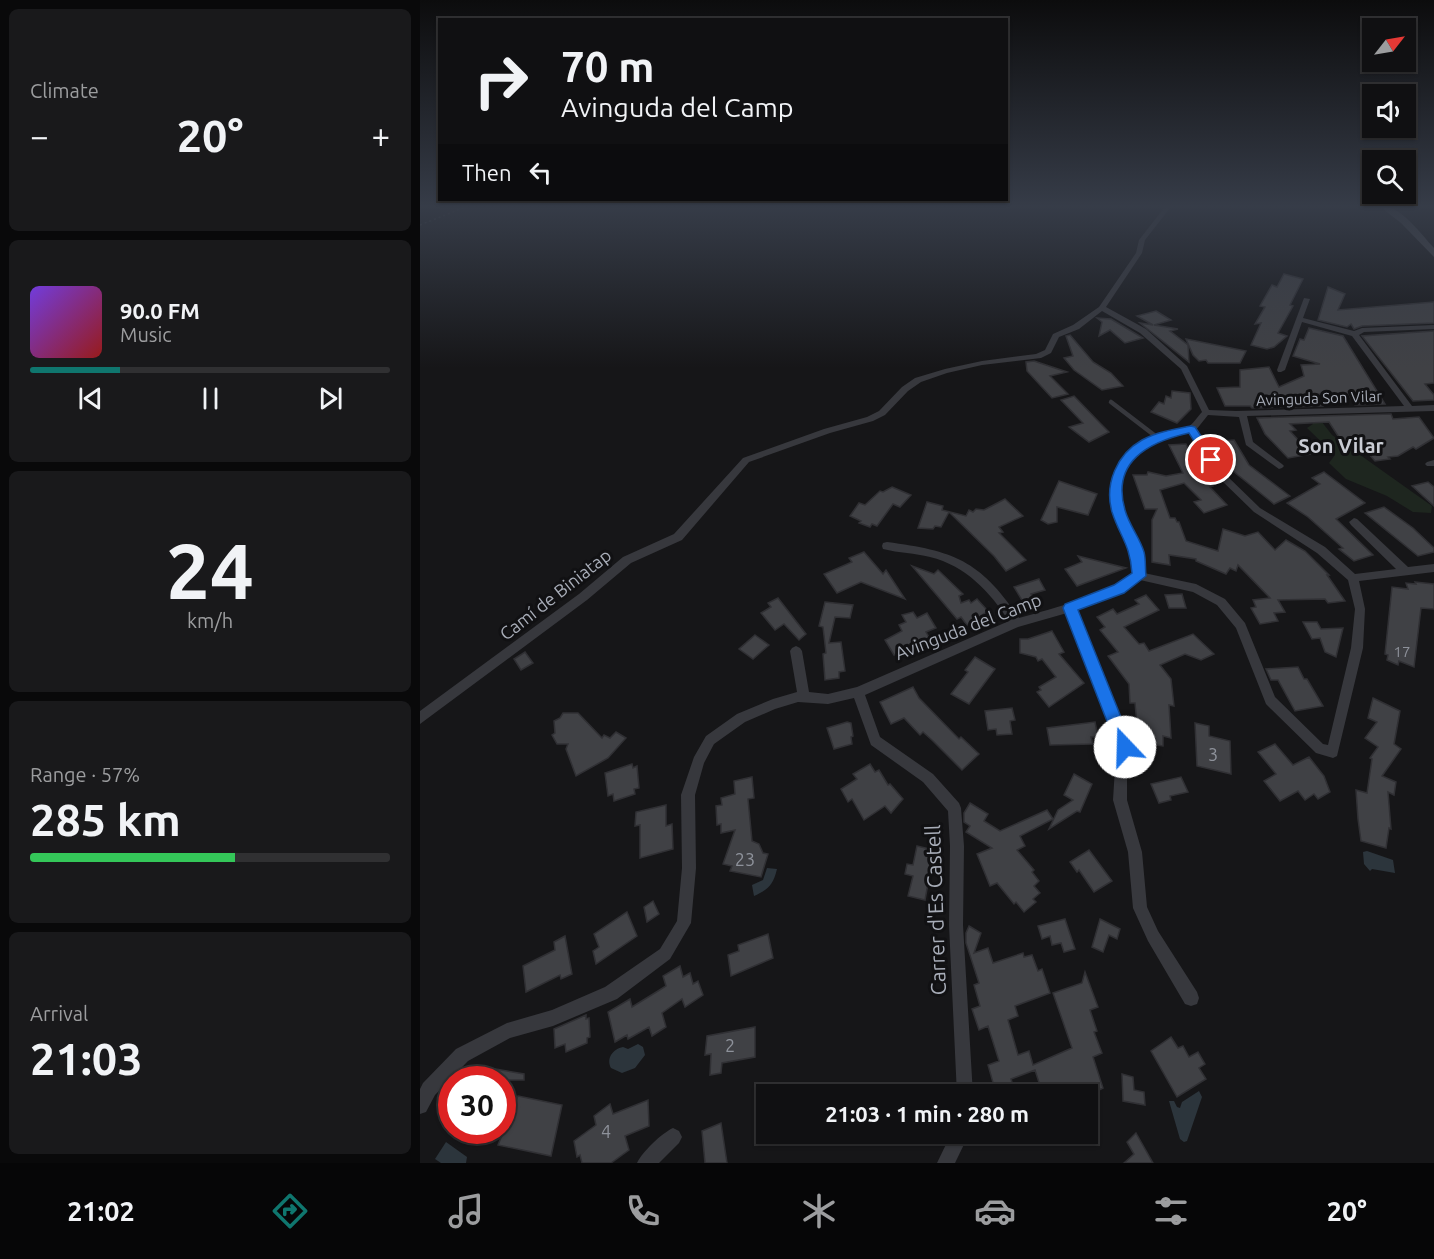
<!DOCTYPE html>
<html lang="en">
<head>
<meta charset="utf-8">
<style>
  :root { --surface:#101012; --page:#19191b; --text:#f1f3f6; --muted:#9c9d9f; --line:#303032; --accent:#0f766e }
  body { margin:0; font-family:Ubuntu,sans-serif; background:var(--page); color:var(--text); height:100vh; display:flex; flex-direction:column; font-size:22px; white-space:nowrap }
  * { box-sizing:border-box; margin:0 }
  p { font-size:20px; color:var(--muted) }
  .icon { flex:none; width:33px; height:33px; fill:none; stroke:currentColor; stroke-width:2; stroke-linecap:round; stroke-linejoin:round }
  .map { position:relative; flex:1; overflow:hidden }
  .drawer { display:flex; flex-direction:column; gap:9px; padding:9px; background:#09090a; width:420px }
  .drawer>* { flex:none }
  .hud { position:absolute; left:18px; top:18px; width:570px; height:183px; border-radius:0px; box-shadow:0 2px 4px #0004,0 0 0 2px var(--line); background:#101012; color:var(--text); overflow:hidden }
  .needle { width:39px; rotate:59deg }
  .controls { position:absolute; left:942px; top:18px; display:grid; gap:12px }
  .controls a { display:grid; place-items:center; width:54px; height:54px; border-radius:0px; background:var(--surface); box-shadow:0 2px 4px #0004,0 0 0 2px var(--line); font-size:30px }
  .speed { position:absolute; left:18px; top:1066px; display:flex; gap:12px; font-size:30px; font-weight:700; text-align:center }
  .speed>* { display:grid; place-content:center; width:78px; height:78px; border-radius:50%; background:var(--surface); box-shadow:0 2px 4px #0004,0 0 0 2px var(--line); line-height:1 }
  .speed .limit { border:9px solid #d22; background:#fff; color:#111 }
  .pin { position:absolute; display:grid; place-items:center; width:51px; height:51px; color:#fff; margin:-26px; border:3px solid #fff; border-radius:50%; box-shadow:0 2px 6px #0007 }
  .me { position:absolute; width:66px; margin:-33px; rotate:339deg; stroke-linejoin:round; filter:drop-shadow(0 0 4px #0008) }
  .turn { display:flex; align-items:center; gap:21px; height:126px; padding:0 24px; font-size:27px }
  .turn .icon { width:78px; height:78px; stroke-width:2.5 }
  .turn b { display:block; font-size:42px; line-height:51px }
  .then { display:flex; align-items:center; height:57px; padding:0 24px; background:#0003; gap:12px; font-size:22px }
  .big { font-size:45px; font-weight:700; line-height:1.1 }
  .drawer .tile { flex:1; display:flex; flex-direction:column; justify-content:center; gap:9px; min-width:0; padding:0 21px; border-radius:9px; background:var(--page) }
  .drawer .dial { align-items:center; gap:0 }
  .dial b { font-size:78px; line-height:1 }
  .song { display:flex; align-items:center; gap:18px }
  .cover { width:72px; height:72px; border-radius:9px; background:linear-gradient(135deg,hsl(260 70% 55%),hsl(0 70% 35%)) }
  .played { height:6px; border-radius:3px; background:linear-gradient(90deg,var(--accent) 25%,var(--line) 25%) }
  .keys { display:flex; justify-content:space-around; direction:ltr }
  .heat { display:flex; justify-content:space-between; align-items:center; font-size:33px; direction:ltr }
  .charge { height:9px; border-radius:4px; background:linear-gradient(90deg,#34c759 57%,var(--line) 0) }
  .trip { position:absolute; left:336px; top:1084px; width:342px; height:60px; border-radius:0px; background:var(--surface); box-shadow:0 2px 4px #0004,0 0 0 2px var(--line); font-weight:700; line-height:60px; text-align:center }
  .tab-bar { display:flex; height:96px; justify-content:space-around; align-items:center; background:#060607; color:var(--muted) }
  .tab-bar .icon { width:42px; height:42px }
  .tab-bar .on { color:var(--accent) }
  .tab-bar b { font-size:27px; color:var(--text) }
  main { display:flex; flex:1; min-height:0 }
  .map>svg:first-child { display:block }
</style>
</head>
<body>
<main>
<section class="drawer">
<div class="tile"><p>Climate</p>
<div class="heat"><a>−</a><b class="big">20°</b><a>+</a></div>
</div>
<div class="tile">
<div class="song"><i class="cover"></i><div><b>90.0 FM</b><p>Music</p></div></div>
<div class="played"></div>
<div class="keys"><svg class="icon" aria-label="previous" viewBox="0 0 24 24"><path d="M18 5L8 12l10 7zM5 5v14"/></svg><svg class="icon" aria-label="pause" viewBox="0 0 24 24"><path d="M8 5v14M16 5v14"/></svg><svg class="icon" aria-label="next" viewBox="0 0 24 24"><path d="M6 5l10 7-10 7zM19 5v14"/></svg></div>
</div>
<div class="tile dial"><b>24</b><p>km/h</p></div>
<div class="tile"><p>Range · 57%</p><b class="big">285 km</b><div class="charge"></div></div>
<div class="tile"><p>Arrival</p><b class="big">21:03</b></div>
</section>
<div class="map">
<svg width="1014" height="1163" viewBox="0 0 1014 1163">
  <rect width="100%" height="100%" fill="#161618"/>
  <path fill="#1e261f" d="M889,417H898L912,435L1012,506L1011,513L993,512L967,496L926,479L909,463L915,455L887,428L893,424Z"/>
  <g fill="#2c353c">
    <path d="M947,851L973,860L975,873L952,869L950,871L944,864L943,852Z"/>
    <path d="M347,868L357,869C353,885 349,889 334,896L332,885L343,880Z"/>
    <path d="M218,1044L223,1047L225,1055L215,1068L202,1073L191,1068C186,1058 193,1049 203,1047L208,1049Z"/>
    <path d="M779,1091L782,1097L767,1141L764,1142L760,1139L749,1101H754L757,1107L760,1108L762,1102Z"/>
    <path d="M26,1142L47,1157L46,1163H21L15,1159Z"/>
  </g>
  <g fill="#404145" stroke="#303034" stroke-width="1.5">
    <path d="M864,274L883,279L870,305L873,306L858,333L867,336L854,347L847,349L831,345L841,323L835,324L845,307L840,306L852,285L857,287Z"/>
    <path d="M908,287L925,294L918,310L1014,302V323L942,326L934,329L931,324L927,327L898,320Z"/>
    <path d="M736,311L751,320L734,325L758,329L750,331L768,345L769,362L720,323L733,325L717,316Z"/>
    <path d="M677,318L691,319L723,338L705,343L690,330L679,336L682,322Z"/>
    <path d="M889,328L923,336L965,404L935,405L929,395L895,394L903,406L832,408L830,406H805L797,388L820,387V370L849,367L859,387L884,376L881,365L900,364L873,356L880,339L884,340Z"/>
    <path d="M1014,331V383L1005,384L1014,395V400L993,401L942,336Z"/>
    <path d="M650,335L673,362L691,373L703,386L682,390L654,370L644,358L653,356L646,336Z"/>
    <path d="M766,339L826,351L820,363H788L786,360L779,361L773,355Z"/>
    <path d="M614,361L647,372L630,376L648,394L632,398L607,371L606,362Z"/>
    <path d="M752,391L770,393L771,409L757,423L731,412L739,402L744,404L746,396L751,398Z"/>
    <path d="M654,396L680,423L689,432L669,442L649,427L663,423L641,400Z"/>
    <path d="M971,414L973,419L999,417L1014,438L996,449L993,447L978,456L968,457L970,459L955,461L947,452L940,453L920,439L909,422L870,424L876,430L870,431L891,454L868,458L845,434L837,418Z"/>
    <path d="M814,440L829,465L870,496L854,504L808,467L798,449L806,448L802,441Z"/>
    <path d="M766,444L782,476L793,486L790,487L807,505L784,513L774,502L781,500L764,483L740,490L750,518H755L757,522H759L766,541L798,551L803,529L825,536L838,532L855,550L866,540L885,551L909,575H907L925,601L908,603L905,599L858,600L865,612L854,613L858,621L840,624L831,608L836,607L833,600L850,598L818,565L816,571L810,568L806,574L776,561V559L749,555L750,565L732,562V520L737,509H725L713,475H727L728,472L746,476L763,473L749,445Z"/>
    <path d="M904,472L945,503L916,519L953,555L934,561L919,549L923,548L888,517L867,503L900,484L892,478Z"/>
    <path d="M639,481L677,494L668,515L637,507V522L628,524L621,520Z"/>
    <path d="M1008,482L1014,487V506L992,486Z"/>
    <path d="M472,487L491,495L480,507L473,504L457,526L452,524L450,527L439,523L441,521L430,516L439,503L445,505L460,491L463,492Z"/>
    <path d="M585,499L603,516L579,527L583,532L579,533L606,560L586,571L574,556L529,512L521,527L515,526L513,529L498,528L507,502L523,506L522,510L546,516L549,510L553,512L556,509L564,510Z"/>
    <path d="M964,507L993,528L1014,548V552L998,556L945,513Z"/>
    <path d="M444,552L463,574L466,570L485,599L441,582L417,593L404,574L432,562L429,558Z"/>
    <path d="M658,556L706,568L657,586L645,569L662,562Z"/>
    <path d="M492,566L514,574L518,570L543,594L539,596L541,603L549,600L551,603L557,599L568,611L547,625L541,617L537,619Z"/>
    <path d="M619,579L625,590L611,594L614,599L603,602L594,587Z"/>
    <path d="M995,582L1014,584V609L1001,608L994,667L979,661L978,665L967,660L968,655L965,654L972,587L988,589L986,583L996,584Z"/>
    <path d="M762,594L766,608H749L745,595Z"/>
    <path d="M726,595L739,610L704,627L719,644L724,643L729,651L773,634L794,654L781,660L765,654L740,665L751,679L754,706L749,705L751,738L743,736V746L729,744V737L718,735L715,703H710L709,684L688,656L698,652L680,630L685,627L677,617L693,609L697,614L719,604L715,600Z"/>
    <path d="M358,598L386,634L379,640L364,624L355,630L341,613L351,607L348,603Z"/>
    <path d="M405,602L433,605L430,618L415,617L409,643L421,642L425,671L419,672V678L405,680L403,654L406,653L403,627L399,626Z"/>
    <path d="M493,612L497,618L507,613L516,628L506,632L510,639L474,655L465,640L482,631L479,625L486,622L482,615Z"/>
    <path d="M883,622H897L901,629L923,628L916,657L905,652L900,638L892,639Z"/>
    <path d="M632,631L644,652L639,654L664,683L629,707L617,692L621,690L619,687L636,677L622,659L618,661L616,657L600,653V639H608Z"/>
    <path d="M335,635L349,645L333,659L319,649Z"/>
    <path d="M105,652L113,663L101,670L94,659Z"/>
    <path d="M555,657L575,669L549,704L531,694L548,672L545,670Z"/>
    <path d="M878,667L884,679H887L903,706L875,711L858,680H851L846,669Z"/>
    <path d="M493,687L499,698L539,739L541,737L559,754L542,770L513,741L503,732L500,735L484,718L471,724L460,702Z"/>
    <path d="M953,698L980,711L974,744L981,749L962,776L976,782L974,795L968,792L971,829L969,828L966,848L941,841L938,819L936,790L947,793L952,759L950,758L958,747L945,738L957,722L948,718Z"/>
    <path d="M592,708L595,720L590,721L592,734L577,735L576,729L568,730L565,711Z"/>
    <path d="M143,713H158L182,738L184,735L190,738L196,732L206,738L188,758L156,776L146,749L148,744H137L132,735L135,733L134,721L140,718Z"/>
    <path d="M427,722L431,723L433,736L431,737L432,744L414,749L407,728Z"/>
    <path d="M675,722L678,737H671L673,744L630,745L627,728Z"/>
    <path d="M775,723L789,726V736L810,741L811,774L777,766Z"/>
    <path d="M855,744L873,765L889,757L904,776L910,792L898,799L894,794L885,800L878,791L860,801L844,781L856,774L838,752Z"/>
    <path d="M212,764L213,768L217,766L219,788L214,789L215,794L194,801L193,794L188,796L185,773Z"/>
    <path d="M450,764L455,772L459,770L468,785L470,784L483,799L471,813L465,806L444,820L432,799L428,802L421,789L437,779L433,774Z"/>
    <path d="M654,774L672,784L660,812L657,811L629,829L638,810L653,800L644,795Z"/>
    <path d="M332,777L334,798L328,799L332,841L339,844L343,853L348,854L341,877L310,871L312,866L303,864L315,830L301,833V824L297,825L296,806L302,805L301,798L315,794L314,781Z"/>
    <path d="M761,777L768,792L750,796L751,800L739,803L731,784Z"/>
    <path d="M550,803L568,814L564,821L580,831L627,810L633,819L600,836L605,846L597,850L614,870L612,872L619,881L614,886L620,893L613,899L616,902L604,912L596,902L594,904L577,883L570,886L557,854L572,848L546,832L550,826L544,822V813Z"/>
    <path d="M246,805V826L252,824L253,849L220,858V825L215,826L216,812Z"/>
    <path d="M497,846L514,850L505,900L488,896L493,876L485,874L487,864L493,865Z"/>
    <path d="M669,850L692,881L674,892L659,870L657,872L650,862Z"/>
    <path d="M233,901L239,914L227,922L224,907Z"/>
    <path d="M207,912L217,936L176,964L173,951L179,947L174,934Z"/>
    <path d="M645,919L655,949L644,952L641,943L632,945L630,936L622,939L618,926Z"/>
    <path d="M680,919L700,929L697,939L689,935L683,952L672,947Z"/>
    <path d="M549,926L561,933L554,953L568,948L573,963L603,953L604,957L612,955L618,971L622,969L630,993L595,1006L598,1016L588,1020L598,1055L609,1051L613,1065L652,1048L633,993L662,983L665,972L678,1007L670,1010L677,1031L674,1032L682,1053L673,1057L683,1088L675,1092L676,1095H623L615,1070L591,1079L596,1095H555L574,1086L568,1065L579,1061L568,1026L559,1030L552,1009L560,1006L554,985L559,983L546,943V933Z"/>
    <path d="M348,934L353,958L311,976L308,955L319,951L318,945Z"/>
    <path d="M145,936L152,974L141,979L140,975L106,992L103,966L135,950L134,942Z"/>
    <path d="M260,966L263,977L270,973L273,984L278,981L283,995L265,1007L262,999L242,1013L246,1027L232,1036L229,1027L208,1039L207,1035L195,1042L188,1012L210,999L212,1007L238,991L246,986L243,976Z"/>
    <path d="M166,1015V1019L169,1018L170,1037L167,1038V1043L146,1052L145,1044L135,1048L134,1029Z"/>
    <path d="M335,1027V1057L302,1063L301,1073L290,1075L291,1054L285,1055L287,1036Z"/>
    <path d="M751,1037L758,1048L763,1046L769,1057L778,1052L785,1064L779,1068L786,1079L757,1097L731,1051Z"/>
    <path d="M64,1067L104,1074V1080H58Z"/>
    <path d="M702,1074L713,1077L714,1090L724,1092L725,1105L703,1101Z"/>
    <path d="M98,1096L142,1105L131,1156L78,1145Z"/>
    <path d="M228,1100L229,1126L205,1136L209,1150L191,1163H162L160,1155L157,1157L154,1141L176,1125L174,1116L190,1104L193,1114Z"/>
    <path d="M301,1123L307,1163H285L282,1131Z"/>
    <path d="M716,1133L733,1163H704L714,1154L707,1142Z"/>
  </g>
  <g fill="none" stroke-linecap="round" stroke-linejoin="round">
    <path stroke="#3d3f44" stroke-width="1.5" stroke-dasharray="2 3" stroke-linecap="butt" d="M0,225L43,208L42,205"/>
    <path stroke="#37383d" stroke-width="4.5" d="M691,402L738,438"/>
    <g fill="#37383d" fill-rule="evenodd">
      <path d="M744,205H750V208L725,240L722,253L686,307L726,329L767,366L789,410L816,411L984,406L932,336L882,322L865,370L861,372H858L857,370L884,298L890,299L883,318L934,331L942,328L1014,325V329L944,332L939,335L992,406L1014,405V411L827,416L833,442L862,464L864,466L862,468L859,469L826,445L819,417L788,415L776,430L804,473L840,508L905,547L935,574L976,569L931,525L929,522L934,518L937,519L988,567L1014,564V572L939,581L945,609L943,648L917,756L913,758L896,753L846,704L816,628L797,605L773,592L720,580L703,592L656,610L711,747L707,768V800L722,852L727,907L738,931L777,992L779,998L777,1004L771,1006L765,1004L728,941L713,908L708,852L693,800L695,768L699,747L647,613L598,627L445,695L460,737L513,774L539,803L541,808L544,846L543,925L553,1095H537L529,925L530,846L528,811L503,782L451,745L434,698L408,704L378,702L355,709L325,722L294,744L284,763L275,795L276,868L271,923L250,959L197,999L133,1026L90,1038L48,1061L15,1095L6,1112L0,1114V1089L3,1083L36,1049L87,1023L132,1010L185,987L240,949L257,921L262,868L261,795L274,757L286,736L317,714L353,699L377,692L370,651L372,648L376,646L380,648L382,651L389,692L408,694L437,687L589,621C569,591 546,566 510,557C495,553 479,553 463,549L462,546L463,543L467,542C534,551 560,560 599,618C638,607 679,597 714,574C713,544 693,520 691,490C690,460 717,441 743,433C750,430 759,431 766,428C773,425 777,417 782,412L761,369L720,333L682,311L659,329L639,337L631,353L621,358L562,365L527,373L501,382L488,391L465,415L453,421L410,433L329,462L262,540L211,563L167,600L0,724V711L159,594L203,557L254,534L323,458L404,429L447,417L459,411L482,387L495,378L525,369L562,361L616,354L625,350L633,334L653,325L679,307L716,253L719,240L744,208ZM769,433L798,477L834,512L897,553L928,580L935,609L931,648L908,745L903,744L855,697L825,623L805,599L776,584L724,573C723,552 714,535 707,516C692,477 708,451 746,438C754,435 761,435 769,433Z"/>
      <path d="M1014,460V466H1007L1005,464L1007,462Z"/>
      <path d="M253,1128L259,1131L262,1137L259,1143L239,1163H217C222,1152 242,1133 253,1128Z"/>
      <path d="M531,1134H549L535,1163H517Z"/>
    </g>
    <path fill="#45474d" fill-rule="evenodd" d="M958,205C980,204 1000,233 1014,248V257L981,223Z"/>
  </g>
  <linearGradient id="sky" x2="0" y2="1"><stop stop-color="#0c0c0d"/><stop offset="0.56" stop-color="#363c48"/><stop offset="1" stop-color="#363c48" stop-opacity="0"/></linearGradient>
  <rect width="1014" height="368" fill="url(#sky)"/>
  <path fill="#1a73e8" stroke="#114b97" stroke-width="1.5" d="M771,426L775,427L797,460L791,464L787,462L769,433C728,442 691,462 705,510C709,525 720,538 724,552C726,559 725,568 726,576L704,593L658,610L713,747L710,753L705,755L699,753L697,747L643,608L645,604L694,585L712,573C710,544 700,537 692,512C684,484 697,454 722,440C737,432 755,429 771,426Z"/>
  <g text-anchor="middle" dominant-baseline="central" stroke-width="6" stroke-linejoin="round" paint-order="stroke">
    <g font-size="15" fill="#a8adb8" stroke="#111113">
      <text transform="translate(899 398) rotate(-2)">Avinguda Son Vilar</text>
    </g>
    <g font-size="15" fill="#8e929b">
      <text x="982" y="651">17</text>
    </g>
    <g font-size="18" fill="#a8adb8" stroke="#111113">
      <text transform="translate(135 594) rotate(-38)">Camí de Biniatap</text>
      <text transform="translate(548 626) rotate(-21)">Avinguda del Camp</text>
    </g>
    <g font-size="18" fill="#8e929b">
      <text x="793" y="754">3</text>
      <text x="325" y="859">23</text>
      <text x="310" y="1045">2</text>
      <text x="186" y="1131">4</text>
    </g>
    <g font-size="20" font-weight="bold" fill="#c9ccd4" stroke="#111113">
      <text x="921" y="445">Son Vilar</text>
    </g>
    <g font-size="21" fill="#a8adb8" stroke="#111113">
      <text transform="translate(515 910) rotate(-92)">Carrer d'Es Castell</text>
    </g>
  </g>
</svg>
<div class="controls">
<a><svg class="needle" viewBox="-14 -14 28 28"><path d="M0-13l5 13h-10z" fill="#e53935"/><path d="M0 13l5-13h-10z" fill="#9c9d9f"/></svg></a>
<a><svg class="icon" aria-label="sound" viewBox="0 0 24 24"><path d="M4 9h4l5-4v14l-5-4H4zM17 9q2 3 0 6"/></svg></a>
<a><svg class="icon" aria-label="search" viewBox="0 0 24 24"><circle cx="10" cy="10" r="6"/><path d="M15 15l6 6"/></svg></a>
</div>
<div class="speed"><div class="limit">30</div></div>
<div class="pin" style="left:791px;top:460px;background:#d93025"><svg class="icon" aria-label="arrive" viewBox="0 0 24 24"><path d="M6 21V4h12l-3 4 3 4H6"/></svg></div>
<svg class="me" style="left:705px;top:747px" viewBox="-20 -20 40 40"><circle r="19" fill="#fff"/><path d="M0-13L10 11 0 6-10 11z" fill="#1a73e8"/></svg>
<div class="trip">21:03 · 1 min · 280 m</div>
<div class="hud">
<div class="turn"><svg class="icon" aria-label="right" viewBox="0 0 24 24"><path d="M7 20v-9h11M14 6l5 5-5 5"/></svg><div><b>70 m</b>Avinguda del Camp</div></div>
<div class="then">Then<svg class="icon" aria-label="left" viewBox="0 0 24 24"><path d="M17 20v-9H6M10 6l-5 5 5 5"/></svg></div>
</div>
</div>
</main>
<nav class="tab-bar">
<b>21:02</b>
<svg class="icon on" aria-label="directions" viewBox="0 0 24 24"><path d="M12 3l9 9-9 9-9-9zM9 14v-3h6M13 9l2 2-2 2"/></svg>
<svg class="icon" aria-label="music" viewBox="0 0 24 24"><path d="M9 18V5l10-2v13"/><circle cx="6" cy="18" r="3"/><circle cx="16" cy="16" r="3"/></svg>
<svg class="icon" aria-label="phone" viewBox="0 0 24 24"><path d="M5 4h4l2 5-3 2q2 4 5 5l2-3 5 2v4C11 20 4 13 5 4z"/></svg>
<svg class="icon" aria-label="climate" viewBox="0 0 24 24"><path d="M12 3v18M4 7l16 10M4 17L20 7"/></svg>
<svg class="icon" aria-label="car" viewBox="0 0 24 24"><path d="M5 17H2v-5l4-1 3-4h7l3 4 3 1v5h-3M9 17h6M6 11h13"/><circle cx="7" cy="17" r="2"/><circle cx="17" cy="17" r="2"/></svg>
<svg class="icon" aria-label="filters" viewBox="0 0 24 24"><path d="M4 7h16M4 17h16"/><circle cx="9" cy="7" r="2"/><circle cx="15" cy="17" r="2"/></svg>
<b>20°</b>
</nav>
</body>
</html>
